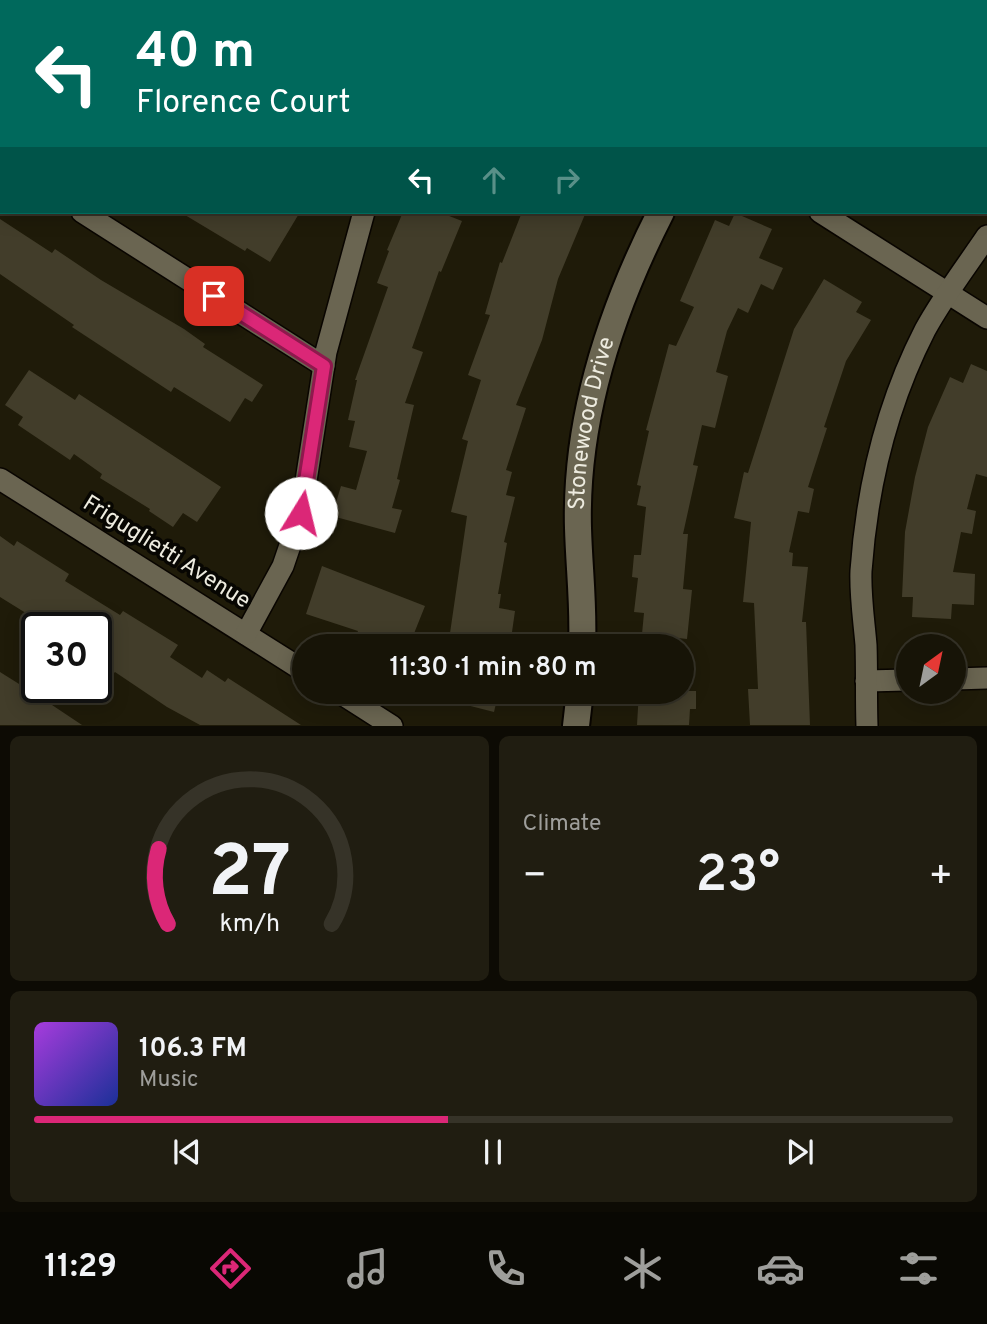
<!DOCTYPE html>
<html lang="en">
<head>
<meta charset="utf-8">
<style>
  :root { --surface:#171407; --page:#201d11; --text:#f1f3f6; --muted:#9e9e9b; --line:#363328; --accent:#db2777 }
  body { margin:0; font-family:Overpass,sans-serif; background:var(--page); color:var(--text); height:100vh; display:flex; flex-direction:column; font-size:26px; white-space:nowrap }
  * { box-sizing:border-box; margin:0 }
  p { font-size:23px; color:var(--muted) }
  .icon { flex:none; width:38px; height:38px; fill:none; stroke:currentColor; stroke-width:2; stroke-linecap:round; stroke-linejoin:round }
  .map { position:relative; height:726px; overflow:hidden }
  .drawer { display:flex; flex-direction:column; gap:10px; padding:10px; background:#0d0b04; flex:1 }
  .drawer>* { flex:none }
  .top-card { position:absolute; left:0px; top:0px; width:987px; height:214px; box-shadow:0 4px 18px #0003,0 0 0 2px var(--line); background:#00695c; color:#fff; overflow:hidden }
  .needle { width:46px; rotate:33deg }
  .buttons { position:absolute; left:896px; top:634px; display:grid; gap:14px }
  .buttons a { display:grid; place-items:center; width:70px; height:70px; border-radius:50%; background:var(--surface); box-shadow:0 4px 18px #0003,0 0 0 2px var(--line); font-size:35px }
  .speed { position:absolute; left:21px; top:612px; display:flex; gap:14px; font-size:35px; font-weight:700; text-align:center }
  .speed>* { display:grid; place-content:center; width:91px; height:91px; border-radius:50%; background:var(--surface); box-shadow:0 4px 18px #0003,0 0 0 2px var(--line); line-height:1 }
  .speed .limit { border:4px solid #111; border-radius:10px; background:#fff; color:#111 }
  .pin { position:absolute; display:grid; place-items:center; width:60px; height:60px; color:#fff; margin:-30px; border-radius:14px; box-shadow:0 4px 10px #0006 }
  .me { position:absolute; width:77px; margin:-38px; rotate:9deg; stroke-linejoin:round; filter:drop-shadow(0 0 5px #0008) }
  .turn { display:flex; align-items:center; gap:24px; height:147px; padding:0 21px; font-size:32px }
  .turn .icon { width:91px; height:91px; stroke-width:2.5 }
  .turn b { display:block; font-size:49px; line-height:60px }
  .lanes { display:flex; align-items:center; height:66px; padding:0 21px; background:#0003; justify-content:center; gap:35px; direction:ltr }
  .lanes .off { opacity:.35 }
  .big { font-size:52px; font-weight:600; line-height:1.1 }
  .drawer .widget { flex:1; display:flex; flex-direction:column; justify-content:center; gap:10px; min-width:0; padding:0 24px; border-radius:10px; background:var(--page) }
  .drawer .dial { align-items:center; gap:0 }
  .dial svg { height:182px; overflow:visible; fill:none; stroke:var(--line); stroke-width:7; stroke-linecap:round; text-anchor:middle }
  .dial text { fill:var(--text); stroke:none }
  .song { display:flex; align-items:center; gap:21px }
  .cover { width:84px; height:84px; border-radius:10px; background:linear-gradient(135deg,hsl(280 70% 55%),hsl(230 70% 35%)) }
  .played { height:7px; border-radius:4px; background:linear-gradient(90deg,var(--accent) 45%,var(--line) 45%) }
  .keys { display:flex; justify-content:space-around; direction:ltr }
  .heat { display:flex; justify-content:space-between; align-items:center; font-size:38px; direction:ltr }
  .drawer .tiles { flex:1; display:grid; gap:10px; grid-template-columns:1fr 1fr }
  .widget:last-child { grid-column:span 2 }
  .trip { position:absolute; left:292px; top:634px; width:402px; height:70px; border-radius:35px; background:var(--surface); box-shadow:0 4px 18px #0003,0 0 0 2px var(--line); font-weight:600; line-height:70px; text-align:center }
  .menu { display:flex; height:112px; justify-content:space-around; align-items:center; background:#090803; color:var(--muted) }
  .menu .icon { width:49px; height:49px }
  .menu .on { color:var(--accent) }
  .menu b { font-size:32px; color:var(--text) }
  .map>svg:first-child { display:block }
</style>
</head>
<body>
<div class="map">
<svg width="987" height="726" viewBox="0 0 987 726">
  <rect width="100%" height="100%" fill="#1f1b09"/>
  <g fill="#423d2a">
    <path d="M180,212H300L270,262L247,248L245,251Z"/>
    <path d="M403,212H439L462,221L441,272L439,271L412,348L423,352L405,403L414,405L397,479L400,480L392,508L402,510L395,533L332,516L341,486L356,490L367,451L349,447L355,421L348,420L357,380H355L388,287L377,283L389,251L387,250Z"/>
    <path d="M522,212H586L558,279L542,340L516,405L526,408L506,470L512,472L506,495L515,497L504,542L507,543L498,594H501L499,608L515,611L510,646H487L449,640L467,516L451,512L468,441L462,439L481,380L468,375L490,315L485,314L500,262L502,263Z"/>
    <path d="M735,213L772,229L759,258L783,268L773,290L761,284L748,313L738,308L727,331L716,372L728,376L715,428L702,425L693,465L698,466L683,534H688L683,589L692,590L687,639L642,634L644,613L634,612L638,578L632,577L634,555H641L646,507L637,505L641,486L637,485L649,431L646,430L669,344L676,346L694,307L680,301L715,220L729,226Z"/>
    <path d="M0,219L52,253L55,249L101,280L184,329L205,344L203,347L263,385L252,402L245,398L230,422L174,387L171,392L72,327L74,325L0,274Z"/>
    <path d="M824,279L862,302L856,312L871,320L846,361L824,427L827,428L808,487L814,489L809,513L798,511L789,552L793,553L792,566L808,567L802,622H806L810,725H750L748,689H758L754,603L743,602L751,522L734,518L744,472L748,473L794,329Z"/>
    <path d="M971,364L987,371V477L976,474L967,509L976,511L972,534L961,532L953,572L975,574L974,605L952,604L951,619L912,617L913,597H902L905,532L915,477L928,427L950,377L963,383Z"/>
    <path d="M29,370L75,400L79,394L221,487L197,522L183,513L173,527L149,511L150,509L100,478L102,474L74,454L70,460L18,425L23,417L5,405Z"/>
    <path d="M0,536L14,546L17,541L69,574L65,581L120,615L123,611L178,645L170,657L202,678L207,670L225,682L228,678L301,725H200L167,707L115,672L113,674L96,662V628H50L0,597Z"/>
    <path d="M322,566L425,606L411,641L393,634L389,646H352L358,631L306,614Z"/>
    <path d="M0,672L43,699L82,725H0Z"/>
    <path d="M440,691H499L494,712L439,698Z"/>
    <path d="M639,691H696V709H690L689,725H637Z"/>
  </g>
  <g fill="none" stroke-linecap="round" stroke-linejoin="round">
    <g stroke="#090500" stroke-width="24">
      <g id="minor">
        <path d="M252,0L255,2"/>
        <path d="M447,2L448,0"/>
        <path d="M0,159L2,160"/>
        <path d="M82,212L324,366"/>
        <path d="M820,212L987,318"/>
        <path d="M0,479L304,671"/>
        <path d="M246,634L283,566L301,513L326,352L364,212"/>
        <path d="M954,679L987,678"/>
        <path d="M866,681L908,680"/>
        <path d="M337,691L392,726"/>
        <path d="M867,726C866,699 867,672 866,645C864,621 860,595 861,571C867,487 887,404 925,330C943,297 966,267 987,236"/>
      </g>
    </g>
    <g stroke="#090500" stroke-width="30">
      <g id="tertiary">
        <path d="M796,2L797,0"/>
        <path id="s1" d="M582,646C584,607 579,567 578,528C575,419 612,308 661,212"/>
        <path d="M576,726L580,691"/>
      </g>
    </g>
    <use href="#minor" stroke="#6a6551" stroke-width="21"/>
    <use href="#tertiary" stroke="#6a6551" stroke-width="26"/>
  </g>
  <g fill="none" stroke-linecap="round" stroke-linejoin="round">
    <g stroke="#8e194d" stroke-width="18">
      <path id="route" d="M214,296L324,366L301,513"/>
    </g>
    <use href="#route" stroke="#db2777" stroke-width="12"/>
  </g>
  <g text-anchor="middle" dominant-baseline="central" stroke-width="7" stroke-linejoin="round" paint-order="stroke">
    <g font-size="23" fill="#edebdf" stroke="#070602">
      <text stroke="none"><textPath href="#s1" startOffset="224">Stonewood Drive</textPath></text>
      <text transform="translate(166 553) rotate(32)">Friguglietti Avenue</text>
    </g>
  </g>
</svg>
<div class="buttons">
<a><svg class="needle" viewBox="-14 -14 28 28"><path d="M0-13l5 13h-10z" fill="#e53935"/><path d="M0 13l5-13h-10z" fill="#9e9e9b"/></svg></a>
</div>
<div class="speed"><div class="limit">30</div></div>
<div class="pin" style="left:214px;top:296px;background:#d93025"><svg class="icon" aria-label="arrive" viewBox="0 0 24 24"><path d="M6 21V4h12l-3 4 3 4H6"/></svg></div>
<svg class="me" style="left:301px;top:513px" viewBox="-20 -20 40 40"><circle r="19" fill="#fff"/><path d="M0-13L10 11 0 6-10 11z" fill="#db2777"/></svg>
<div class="trip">11:30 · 1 min · 80 m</div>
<div class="top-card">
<div class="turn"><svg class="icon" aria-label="left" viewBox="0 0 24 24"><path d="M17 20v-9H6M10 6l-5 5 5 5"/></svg><div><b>40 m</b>Florence Court</div></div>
<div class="lanes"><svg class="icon" aria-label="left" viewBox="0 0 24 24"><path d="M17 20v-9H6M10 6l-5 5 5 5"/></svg><svg class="icon off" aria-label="ahead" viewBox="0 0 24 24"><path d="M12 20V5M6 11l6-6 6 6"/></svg><svg class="icon off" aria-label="right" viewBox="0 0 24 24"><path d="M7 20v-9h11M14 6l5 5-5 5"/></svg></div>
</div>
</div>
<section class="drawer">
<div class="tiles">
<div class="widget dial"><svg viewBox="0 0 100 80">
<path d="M14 69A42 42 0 1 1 86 69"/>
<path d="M14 69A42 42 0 0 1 10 36" stroke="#db2777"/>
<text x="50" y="56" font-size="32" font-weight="700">27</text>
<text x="50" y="72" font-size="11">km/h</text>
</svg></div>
<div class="widget"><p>Climate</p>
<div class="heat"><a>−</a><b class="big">23°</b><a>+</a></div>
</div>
<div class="widget">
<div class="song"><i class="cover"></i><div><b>106.3 FM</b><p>Music</p></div></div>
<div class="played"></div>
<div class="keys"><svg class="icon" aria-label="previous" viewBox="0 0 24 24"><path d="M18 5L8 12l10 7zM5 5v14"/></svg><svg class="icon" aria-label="pause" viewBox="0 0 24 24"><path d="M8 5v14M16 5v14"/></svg><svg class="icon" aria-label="next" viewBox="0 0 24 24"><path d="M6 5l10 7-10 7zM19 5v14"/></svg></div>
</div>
</div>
</section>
<nav class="menu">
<b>11:29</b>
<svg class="icon on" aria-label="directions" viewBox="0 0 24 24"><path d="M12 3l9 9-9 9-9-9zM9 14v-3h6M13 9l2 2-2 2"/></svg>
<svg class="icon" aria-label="music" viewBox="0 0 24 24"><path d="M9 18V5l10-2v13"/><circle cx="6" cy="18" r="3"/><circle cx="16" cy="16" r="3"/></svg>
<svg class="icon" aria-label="phone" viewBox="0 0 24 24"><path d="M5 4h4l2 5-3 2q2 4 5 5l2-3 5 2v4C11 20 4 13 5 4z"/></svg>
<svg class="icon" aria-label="climate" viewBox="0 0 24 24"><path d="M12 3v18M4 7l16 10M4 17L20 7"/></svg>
<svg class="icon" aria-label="car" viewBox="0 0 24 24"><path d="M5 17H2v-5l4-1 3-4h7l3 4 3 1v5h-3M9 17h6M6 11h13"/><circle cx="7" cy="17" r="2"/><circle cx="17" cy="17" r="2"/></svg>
<svg class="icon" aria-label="filters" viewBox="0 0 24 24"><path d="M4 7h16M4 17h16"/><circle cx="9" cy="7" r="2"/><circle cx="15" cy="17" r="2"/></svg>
</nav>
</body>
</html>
